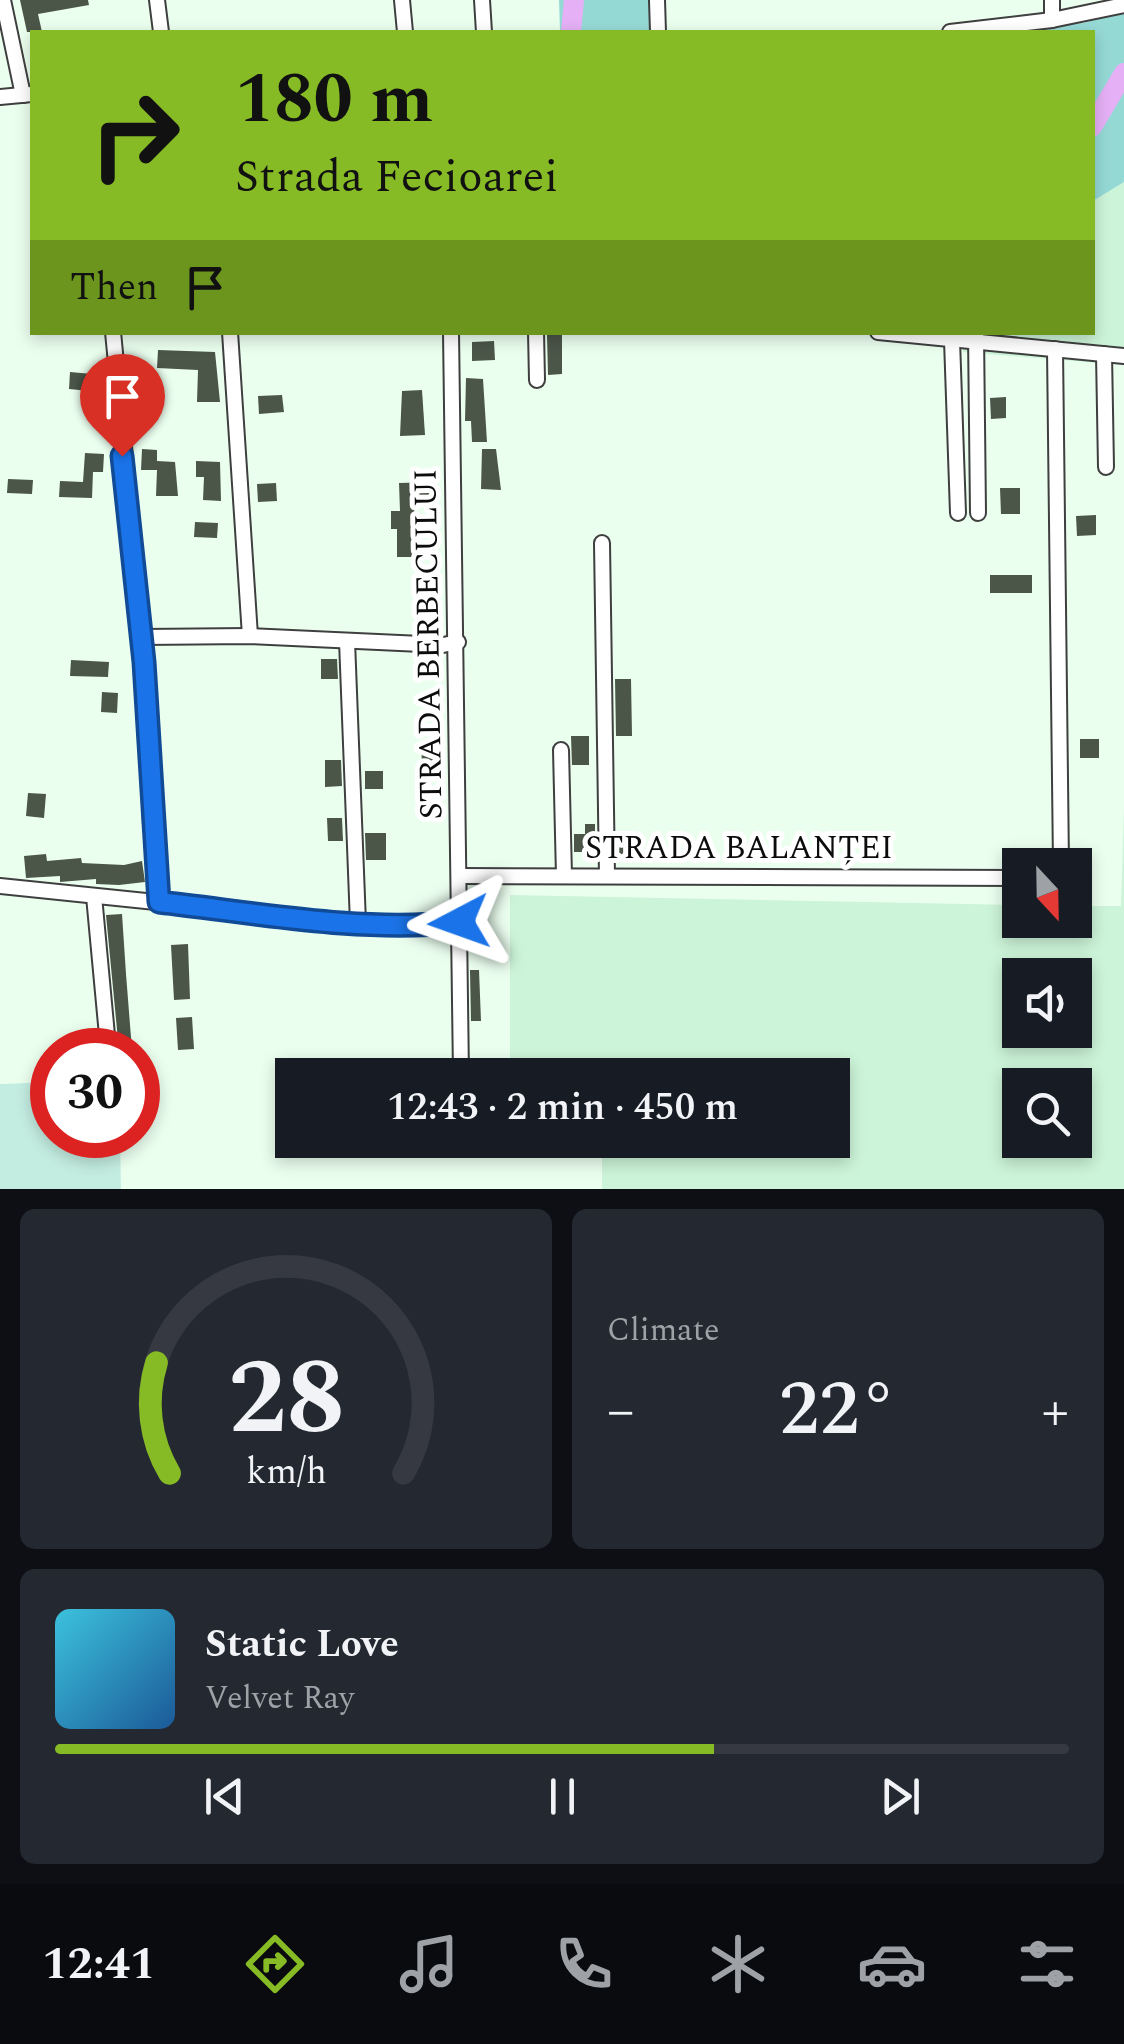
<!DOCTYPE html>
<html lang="en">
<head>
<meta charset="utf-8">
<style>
  :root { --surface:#171b24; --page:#242831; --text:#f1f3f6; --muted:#9ea1a6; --line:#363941; --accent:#87bb25 }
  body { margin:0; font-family:Spectral,serif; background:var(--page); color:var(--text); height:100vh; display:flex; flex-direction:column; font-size:38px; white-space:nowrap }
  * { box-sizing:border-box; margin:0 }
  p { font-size:32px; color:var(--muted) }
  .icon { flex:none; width:55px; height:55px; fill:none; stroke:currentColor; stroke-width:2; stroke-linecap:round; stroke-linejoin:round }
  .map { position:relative; height:1189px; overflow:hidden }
  .panel { display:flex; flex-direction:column; gap:20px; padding:20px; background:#0d0f14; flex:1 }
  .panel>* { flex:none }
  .hud { position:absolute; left:30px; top:30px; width:1065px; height:305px; border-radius:0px; box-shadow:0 5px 15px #0003; background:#87bb25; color:#111; overflow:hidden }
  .needle { width:65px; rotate:158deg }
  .buttons { position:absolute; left:1002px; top:848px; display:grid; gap:20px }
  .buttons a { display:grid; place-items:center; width:90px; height:90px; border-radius:0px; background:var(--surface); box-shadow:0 5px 15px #0003; font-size:50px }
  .speed { position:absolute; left:30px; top:1028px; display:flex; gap:20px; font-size:50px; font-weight:700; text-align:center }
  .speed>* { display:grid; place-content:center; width:130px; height:130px; border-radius:50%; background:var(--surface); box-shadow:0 5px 15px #0003; line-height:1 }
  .speed .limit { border:15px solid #d22; background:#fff; color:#111 }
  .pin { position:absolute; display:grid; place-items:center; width:85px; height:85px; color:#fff; margin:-102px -42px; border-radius:50% 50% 50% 0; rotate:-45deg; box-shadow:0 0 10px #0007 }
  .pin .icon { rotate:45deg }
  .me { position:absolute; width:110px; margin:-55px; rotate:266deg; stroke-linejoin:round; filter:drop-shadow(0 0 8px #0008) }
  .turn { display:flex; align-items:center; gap:35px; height:210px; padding:0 40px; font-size:45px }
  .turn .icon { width:130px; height:130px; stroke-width:2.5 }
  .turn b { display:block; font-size:70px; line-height:85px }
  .then { display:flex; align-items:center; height:95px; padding:0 40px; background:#0003; gap:20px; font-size:38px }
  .big { font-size:75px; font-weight:600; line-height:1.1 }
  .panel .card { flex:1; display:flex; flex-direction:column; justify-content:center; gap:15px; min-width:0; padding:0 35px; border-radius:15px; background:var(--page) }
  .panel .dial { align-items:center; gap:0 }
  .dial svg { height:260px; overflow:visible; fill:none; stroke:var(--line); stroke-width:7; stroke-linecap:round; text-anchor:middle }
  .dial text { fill:var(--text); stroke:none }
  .song { display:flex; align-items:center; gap:30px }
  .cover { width:120px; height:120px; border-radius:15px; background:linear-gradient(135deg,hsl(190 70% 55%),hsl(210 70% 35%)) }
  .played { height:10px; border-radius:5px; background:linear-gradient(90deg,var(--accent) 65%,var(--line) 65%) }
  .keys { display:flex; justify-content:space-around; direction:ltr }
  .heat { display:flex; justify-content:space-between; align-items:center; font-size:55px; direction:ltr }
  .panel .tiles { flex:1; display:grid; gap:20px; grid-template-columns:1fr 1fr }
  .card:last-child { grid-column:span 2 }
  .trip { position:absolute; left:275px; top:1058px; width:575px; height:100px; border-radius:0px; background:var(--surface); box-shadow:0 5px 15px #0003; font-weight:600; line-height:100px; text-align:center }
  .tabs { display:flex; height:160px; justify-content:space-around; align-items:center; background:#090b0e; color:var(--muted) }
  .tabs .icon { width:70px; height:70px }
  .tabs .on { color:var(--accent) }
  .tabs b { font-size:45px; color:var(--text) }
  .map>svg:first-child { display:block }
</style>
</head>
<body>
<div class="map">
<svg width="1124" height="1189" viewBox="0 0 1124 1189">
  <rect width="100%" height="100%" fill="#ebffef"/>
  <g fill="#ccf4d8" fill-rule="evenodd">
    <path d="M1124,182V365L963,352L965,333L1092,332L1093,201Z"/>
    <path d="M1124,808V1189H602V1140H832V1075H601V1064L510,1063V895L1020,905V920H1075V906H1121ZM1020,975H1075V1030H1020ZM1020,1085H1075V1140H1020Z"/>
  </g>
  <g fill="#95d9d5">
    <path d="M559,0H649L650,32H560Z"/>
    <path d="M1124,12V182L1093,201L1092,32H988L1083,23Z"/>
  </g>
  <path fill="#c4ede2" d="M52,1082V1135H120L121,1189H0V1084Z"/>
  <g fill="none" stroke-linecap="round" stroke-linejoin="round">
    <g stroke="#e5b0f6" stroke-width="20">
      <path d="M571,32L574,0"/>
      <path d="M1092,127L1124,73"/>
    </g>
  </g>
  <g fill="#4b5548">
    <path d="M20,0H88L89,5L38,14L42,32H27Z"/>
    <path d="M547,335H562V374L548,375Z"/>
    <path d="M494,341L495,360L472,361V342Z"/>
    <path d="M158,350L215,352L220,402H197L198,370L157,368Z"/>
    <path d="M70,372L92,374L90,391L69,389Z"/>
    <path d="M466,378L483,379L487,442H472L471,421H465Z"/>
    <path d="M422,390L425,435L400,436L402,391Z"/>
    <path d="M282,395L284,412L259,414L258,396Z"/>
    <path d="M1006,397V418L991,419L990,398Z"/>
    <path d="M142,449L157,450V461L175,462L178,496H156L157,470H141Z"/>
    <path d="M482,449H496L501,490L481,489Z"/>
    <path d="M85,453L104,454L103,472H93L92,498L59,497L60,481L83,482Z"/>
    <path d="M196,461L220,462L221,501L203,500L204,477H196Z"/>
    <path d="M8,479L33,480L32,494L7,493Z"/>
    <path d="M436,482V495H414L415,542H424L425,557H397V529H391V511H400L399,483Z"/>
    <path d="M276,483L277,501L258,502L257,484Z"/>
    <path d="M1000,488H1020V514H1001Z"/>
    <path d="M1096,515V535L1077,536L1076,516Z"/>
    <path d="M195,522L218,523L217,538L194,537Z"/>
    <rect x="990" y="575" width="42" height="18"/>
    <path d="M321,659H337L338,679H321Z"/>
    <path d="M71,660L109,662L108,677L70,676Z"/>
    <path d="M615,679H631L632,736H616Z"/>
    <path d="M102,692L118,693L117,713L101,712Z"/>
    <path d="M571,736H589V765H572Z"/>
    <rect x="1080" y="739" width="19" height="19"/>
    <path d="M421,741L439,743L440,764L422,765Z"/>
    <path d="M325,760H341L342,786L325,787Z"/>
    <rect x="365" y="771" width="18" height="18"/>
    <path d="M28,793L46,794L44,818L26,816Z"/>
    <path d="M327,818H342L343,841H328Z"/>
    <path d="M585,824H595V852H574V834H585Z"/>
    <path d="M365,833H386V860H366Z"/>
    <rect x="617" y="835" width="16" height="24"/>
    <path d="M46,854L47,861L81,858L82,863L124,865L142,861L145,882L119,885L96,884V879L60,882V876L26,878L24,856Z"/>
    <path d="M122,914L126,974L132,1050H119L106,915Z"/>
    <path d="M188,944L190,999L174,1000L171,945Z"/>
    <path d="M470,970H479L481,1021H471Z"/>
    <path d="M192,1017L194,1049L178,1050L176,1018Z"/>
    <path d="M1006,1113H1020V1142H1005Z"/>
  </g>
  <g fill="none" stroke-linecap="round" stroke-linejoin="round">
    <g stroke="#3f3f3f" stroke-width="18">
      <g id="minor">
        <path d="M3,0L23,95"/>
        <path d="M157,0L161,32"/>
        <path d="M402,0L405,32"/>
        <path d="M482,0L484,32"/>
        <path d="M657,0L658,32"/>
        <path d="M1052,0V20"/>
        <path d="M950,32L1052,20L1124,5"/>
        <path d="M0,97L32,94"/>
        <path d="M113,332L145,663L151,824L159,902"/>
        <path d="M230,332L250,636"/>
        <path d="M451,332L461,1075"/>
        <path d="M536,332L537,380"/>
        <path d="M878,332L1124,356"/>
        <path d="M976,333L978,513"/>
        <path d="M952,340L958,513"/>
        <path d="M1055,349L1061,865"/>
        <path d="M1104,354L1106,467"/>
        <path d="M602,543L607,876"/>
        <path d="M142,637L250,636L443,645L458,642"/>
        <path d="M347,641L358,923"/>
        <path d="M561,750L564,876"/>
        <path d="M459,876L1020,878"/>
        <path d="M0,886L340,921L424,926L459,922"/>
        <path d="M94,896L108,1046"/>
      </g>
    </g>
    <use href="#minor" stroke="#fff" stroke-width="14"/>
  </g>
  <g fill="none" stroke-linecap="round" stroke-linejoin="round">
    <g stroke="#114b97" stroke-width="25">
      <path id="route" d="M122,456L144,662L159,902C257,913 361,933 459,922"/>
    </g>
    <use href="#route" stroke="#1a73e8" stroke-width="18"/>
  </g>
  <g text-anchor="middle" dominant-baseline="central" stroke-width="10" stroke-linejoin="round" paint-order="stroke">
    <g font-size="32" fill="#0c0c0c" stroke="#fff">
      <text transform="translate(429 644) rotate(-91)">STRADA BERBECULUI</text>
      <text x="739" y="848">STRADA BALANȚEI</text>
    </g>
  </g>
</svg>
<div class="buttons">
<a><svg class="needle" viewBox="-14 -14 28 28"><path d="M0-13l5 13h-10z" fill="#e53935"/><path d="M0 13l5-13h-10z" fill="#9ea1a6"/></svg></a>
<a><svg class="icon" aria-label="sound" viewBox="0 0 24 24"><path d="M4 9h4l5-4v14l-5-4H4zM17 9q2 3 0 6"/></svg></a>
<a><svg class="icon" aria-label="search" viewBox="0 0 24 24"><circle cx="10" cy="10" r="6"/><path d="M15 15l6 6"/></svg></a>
</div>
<div class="speed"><div class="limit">30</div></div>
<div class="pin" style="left:122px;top:456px;background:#d93025"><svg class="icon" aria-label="arrive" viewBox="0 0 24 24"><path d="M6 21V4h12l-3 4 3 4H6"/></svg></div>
<svg class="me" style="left:459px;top:922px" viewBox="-20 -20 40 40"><path d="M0-17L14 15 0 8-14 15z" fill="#1a73e8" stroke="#fff" stroke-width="4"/></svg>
<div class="trip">12:43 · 2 min · 450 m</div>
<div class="hud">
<div class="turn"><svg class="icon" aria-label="right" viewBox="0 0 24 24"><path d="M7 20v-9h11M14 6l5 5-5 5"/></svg><div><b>180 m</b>Strada Fecioarei</div></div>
<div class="then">Then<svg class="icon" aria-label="arrive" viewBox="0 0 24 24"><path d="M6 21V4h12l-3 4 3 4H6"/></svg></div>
</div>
</div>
<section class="panel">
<div class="tiles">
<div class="card dial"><svg viewBox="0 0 100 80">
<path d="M14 69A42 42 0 1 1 86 69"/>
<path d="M14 69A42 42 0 0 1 10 35" stroke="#87bb25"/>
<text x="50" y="56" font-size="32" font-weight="700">28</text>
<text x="50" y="72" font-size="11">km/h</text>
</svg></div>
<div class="card"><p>Climate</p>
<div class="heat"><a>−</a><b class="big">22°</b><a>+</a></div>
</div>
<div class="card">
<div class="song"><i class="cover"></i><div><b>Static Love</b><p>Velvet Ray</p></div></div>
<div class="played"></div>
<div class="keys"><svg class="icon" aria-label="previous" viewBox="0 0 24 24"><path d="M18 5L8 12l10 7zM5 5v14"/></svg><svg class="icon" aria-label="pause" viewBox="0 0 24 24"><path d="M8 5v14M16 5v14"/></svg><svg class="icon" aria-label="next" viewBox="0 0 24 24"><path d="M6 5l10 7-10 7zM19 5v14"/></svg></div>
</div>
</div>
</section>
<nav class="tabs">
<b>12:41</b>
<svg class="icon on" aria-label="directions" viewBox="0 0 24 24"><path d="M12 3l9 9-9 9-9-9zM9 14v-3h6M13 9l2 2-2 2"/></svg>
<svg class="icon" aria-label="music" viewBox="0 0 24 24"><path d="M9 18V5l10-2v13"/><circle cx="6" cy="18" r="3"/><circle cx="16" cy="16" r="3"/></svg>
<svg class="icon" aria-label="phone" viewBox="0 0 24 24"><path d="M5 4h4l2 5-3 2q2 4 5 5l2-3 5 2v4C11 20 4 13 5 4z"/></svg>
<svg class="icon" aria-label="climate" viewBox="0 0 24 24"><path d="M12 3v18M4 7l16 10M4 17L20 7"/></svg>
<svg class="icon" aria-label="car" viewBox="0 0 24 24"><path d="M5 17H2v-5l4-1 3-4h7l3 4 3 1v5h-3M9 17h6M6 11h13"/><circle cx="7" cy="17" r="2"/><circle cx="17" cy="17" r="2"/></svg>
<svg class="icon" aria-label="filters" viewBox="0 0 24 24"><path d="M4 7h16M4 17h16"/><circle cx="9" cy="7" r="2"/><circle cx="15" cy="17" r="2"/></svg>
</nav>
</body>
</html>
